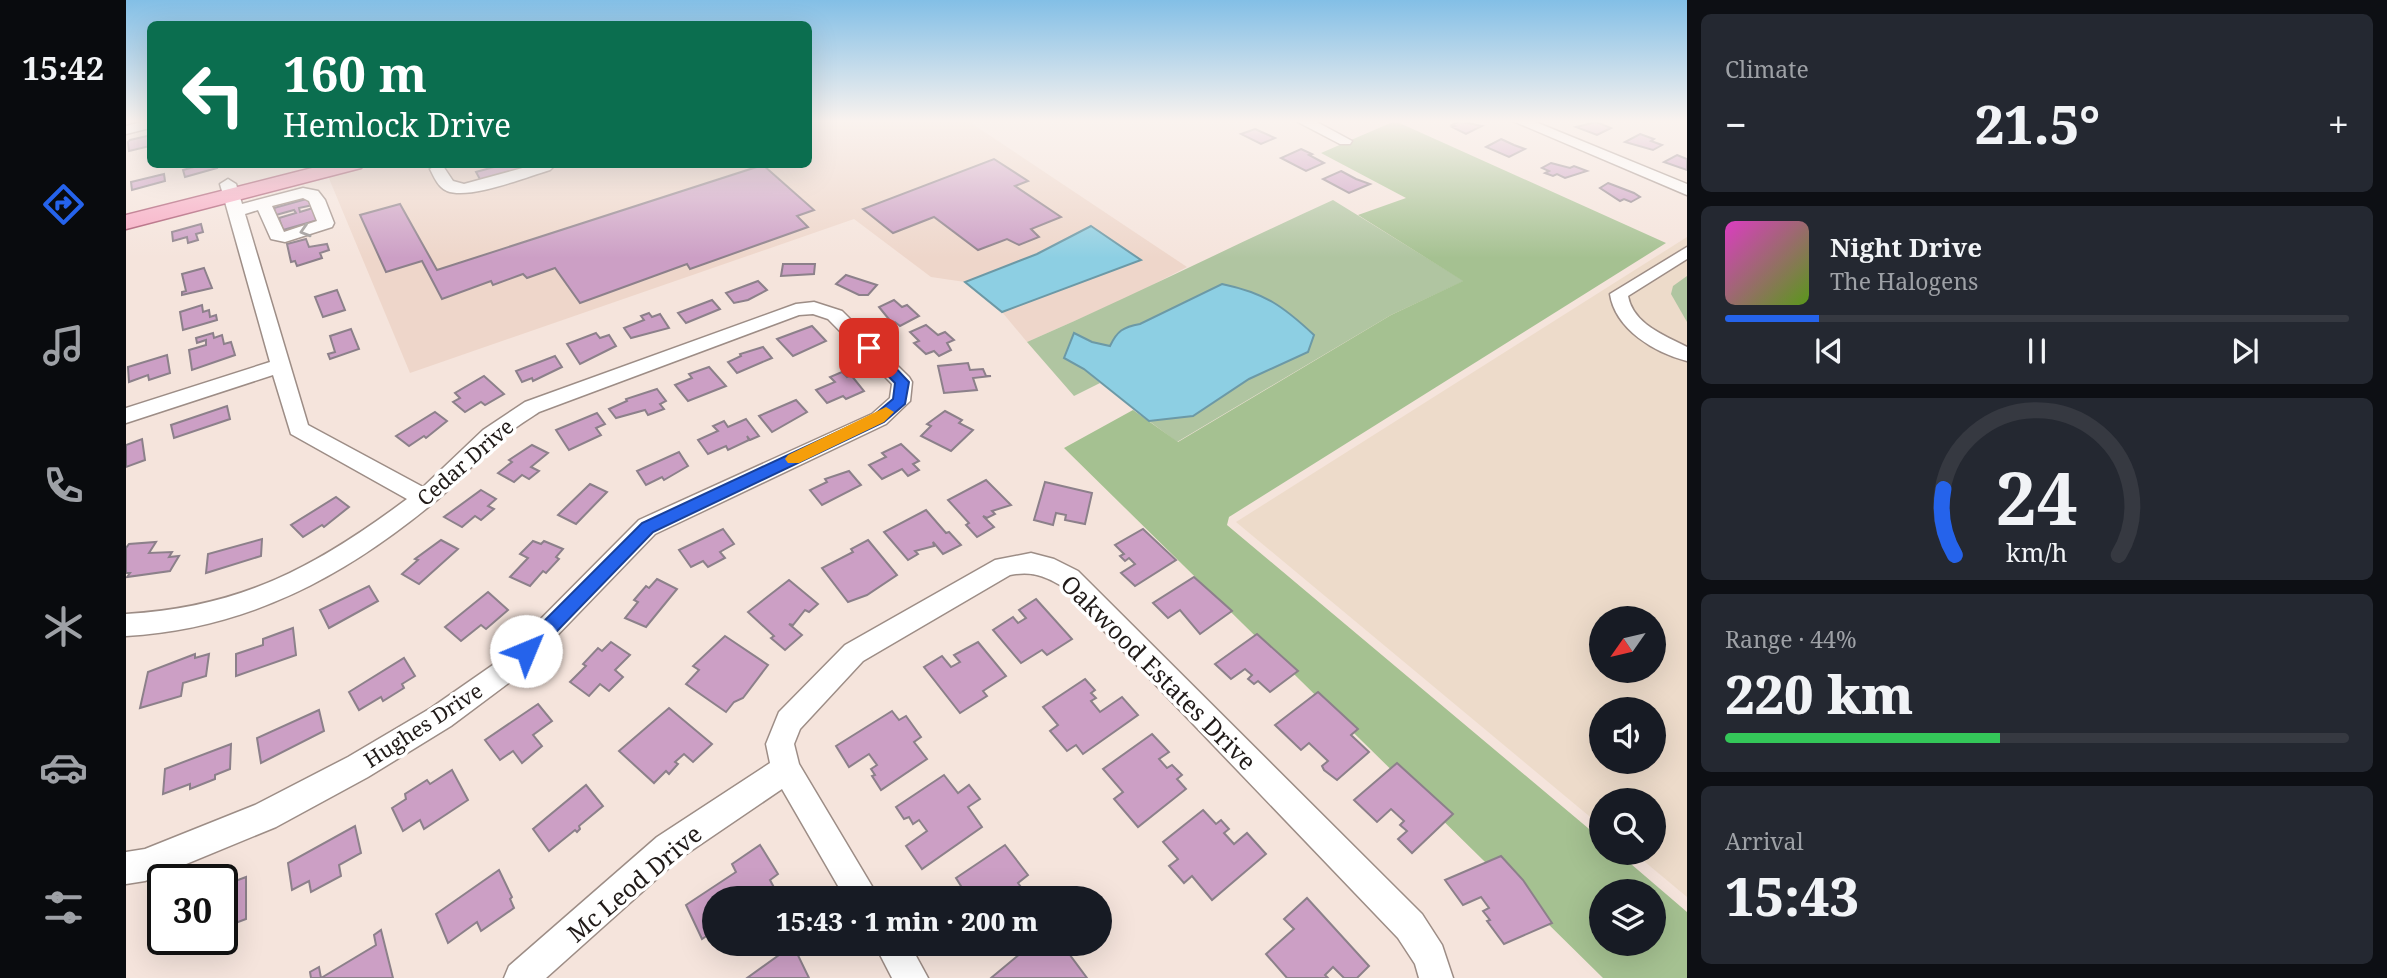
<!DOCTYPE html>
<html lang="en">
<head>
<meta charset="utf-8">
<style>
  :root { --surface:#171b24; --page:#242831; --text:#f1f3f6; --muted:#9ea1a6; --line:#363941; --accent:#2563eb }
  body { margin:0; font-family:"Noto Serif",serif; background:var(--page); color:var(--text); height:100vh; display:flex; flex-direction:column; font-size:26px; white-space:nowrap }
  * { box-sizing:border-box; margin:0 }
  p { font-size:23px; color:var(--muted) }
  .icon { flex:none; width:38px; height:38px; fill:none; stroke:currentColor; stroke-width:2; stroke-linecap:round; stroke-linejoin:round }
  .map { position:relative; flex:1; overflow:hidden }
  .panel { display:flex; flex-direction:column; gap:14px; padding:14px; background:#0d0f14; width:700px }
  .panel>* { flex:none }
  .banner { position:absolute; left:21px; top:21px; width:665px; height:147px; border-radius:10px; box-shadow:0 7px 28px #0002; background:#0b6e4f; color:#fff; overflow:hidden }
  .needle { width:46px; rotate:236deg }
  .buttons { position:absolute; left:1463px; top:606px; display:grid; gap:14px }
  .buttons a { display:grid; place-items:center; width:77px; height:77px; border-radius:50%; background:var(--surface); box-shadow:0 7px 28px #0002; font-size:35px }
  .speed { position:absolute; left:21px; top:864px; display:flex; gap:14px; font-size:35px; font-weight:700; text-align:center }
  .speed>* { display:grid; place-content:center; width:91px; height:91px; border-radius:50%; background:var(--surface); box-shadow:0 7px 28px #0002; line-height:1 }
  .speed .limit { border:4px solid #111; border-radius:10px; background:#fff; color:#111 }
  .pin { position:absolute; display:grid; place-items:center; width:60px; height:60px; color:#fff; margin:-30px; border-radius:14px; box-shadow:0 4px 10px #0006 }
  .me { position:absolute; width:77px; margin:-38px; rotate:45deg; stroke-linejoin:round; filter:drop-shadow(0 0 5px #0008) }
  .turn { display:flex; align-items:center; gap:24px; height:147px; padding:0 21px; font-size:32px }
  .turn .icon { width:91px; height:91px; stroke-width:2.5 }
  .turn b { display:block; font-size:49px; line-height:60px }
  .big { font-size:52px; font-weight:800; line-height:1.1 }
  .panel .card { flex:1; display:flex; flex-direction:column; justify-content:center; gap:10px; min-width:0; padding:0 24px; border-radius:10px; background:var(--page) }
  .panel .dial { align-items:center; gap:0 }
  .dial svg { height:182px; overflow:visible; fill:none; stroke:var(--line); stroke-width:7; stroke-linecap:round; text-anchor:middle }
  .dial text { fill:var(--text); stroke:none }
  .song { display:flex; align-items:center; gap:21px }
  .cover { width:84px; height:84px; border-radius:10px; background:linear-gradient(135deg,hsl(310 70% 55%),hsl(90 70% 35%)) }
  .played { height:7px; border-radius:4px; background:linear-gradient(90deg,var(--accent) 15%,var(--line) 15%) }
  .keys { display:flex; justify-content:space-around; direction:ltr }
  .heat { display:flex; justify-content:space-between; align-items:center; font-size:38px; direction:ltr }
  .charge { height:10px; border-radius:5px; background:linear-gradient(90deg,#34c759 44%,var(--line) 0) }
  .trip { position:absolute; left:576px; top:886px; width:410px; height:70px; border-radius:35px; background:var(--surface); box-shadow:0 7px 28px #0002; font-weight:800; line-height:70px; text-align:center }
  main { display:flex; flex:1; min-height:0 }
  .tab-bar { display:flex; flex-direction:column; width:126px; justify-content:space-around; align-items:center; background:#090b0e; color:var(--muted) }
  .tab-bar .icon { width:49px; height:49px }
  .tab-bar .on { color:var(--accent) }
  .tab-bar b { font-size:32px; color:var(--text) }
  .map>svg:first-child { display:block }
</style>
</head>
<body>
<main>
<nav class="tab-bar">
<b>15:42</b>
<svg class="icon on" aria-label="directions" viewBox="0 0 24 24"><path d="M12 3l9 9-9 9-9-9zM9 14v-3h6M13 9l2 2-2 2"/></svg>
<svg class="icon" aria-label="music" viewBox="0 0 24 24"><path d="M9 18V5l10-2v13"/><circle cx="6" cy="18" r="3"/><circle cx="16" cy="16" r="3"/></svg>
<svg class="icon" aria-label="phone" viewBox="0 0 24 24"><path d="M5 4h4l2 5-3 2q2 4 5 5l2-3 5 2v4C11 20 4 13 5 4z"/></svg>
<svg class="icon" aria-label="climate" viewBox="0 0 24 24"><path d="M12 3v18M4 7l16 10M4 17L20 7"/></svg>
<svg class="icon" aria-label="car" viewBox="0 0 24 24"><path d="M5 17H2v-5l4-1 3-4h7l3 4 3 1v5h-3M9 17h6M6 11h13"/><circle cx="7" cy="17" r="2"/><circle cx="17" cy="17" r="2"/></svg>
<svg class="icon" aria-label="filters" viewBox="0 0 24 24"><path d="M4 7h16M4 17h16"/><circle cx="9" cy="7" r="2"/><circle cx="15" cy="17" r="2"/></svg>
</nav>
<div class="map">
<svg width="1561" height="978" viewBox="0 0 1561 978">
  <rect width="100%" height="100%" fill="#f5e4dc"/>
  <path fill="#eed6ca" d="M683,121H842L1061,267L1007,295L901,342L876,312L1014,259L965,226L911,254L839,282L805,277L728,219L284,373L202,176L246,164H682Z"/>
  <path fill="#eddbca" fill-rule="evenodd" d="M1561,237V897L1507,852H1528V800H1475V826L1110,522ZM1475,618H1528V670H1475ZM1475,709H1528V761H1475Z"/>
  <g fill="#b0c5a1">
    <path d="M1207,200L1338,281L1265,315L1051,442L1023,421L1067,416L1123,379L1182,352L1096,284L1014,324C998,327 991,331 984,346L966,342L948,333L938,358L958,369L974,383L948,396L901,342C1004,297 1104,247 1207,200Z"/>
    <path d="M1561,276V322L1545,294L1547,286Z"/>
  </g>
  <path fill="#a5c191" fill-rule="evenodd" d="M1269,121L1540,243L1103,517L1101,525L1475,839V852H1491L1561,912V978H1477L938,448L1007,410L1052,442L1265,315L1337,281L1232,215L1280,198L1195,153ZM1475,891H1528V943H1475Z"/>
  <g fill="#8dcfe3" stroke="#6c99a6" stroke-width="2">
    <path d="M965,226L1015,260L876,312L839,282L911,254Z"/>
    <path d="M1096,284C1139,293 1157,306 1188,335L1182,352L1123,379L1067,416L1023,421L958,369L938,358L948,333L966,342L984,346C991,331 997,327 1014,324Z"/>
  </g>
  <g fill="#cc9fc5" stroke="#8c808a" stroke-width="2">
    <path d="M1334,121H1346L1341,123L1356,126L1340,134L1326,127L1329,126L1326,125Z"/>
    <path d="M1470,122L1485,128L1471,135L1450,127Z"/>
    <path d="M1129,129L1149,138L1135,144L1115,134Z"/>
    <path d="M1514,134L1528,139L1525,141L1536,145L1527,150L1499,142Z"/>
    <path d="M21,136L24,137V146L3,151L2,142L4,140Z"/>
    <path d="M1375,139L1388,145L1399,149L1383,157L1360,147Z"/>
    <path d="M1175,149L1186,154L1183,155L1198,163L1180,171L1155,158Z"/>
    <path d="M1551,155L1561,159V170L1538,162Z"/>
    <path d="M868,159L902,181L889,186L935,217L905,229L913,237L893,245L881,239L852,250L808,217L767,233L737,209Z"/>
    <path d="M1425,163L1444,168L1448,166L1461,171L1439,178L1431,174L1427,176L1419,173L1423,171L1416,168Z"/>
    <path d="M79,164H90L91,168L59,177L57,170Z"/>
    <path d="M379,164H393L397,170L356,183L350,172Z"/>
    <path d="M637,165L688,210L671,216L682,227L564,269L561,264L454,303L429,268L401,278L397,274L367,285L365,281L316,299L296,261L260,272L234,215L274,204L311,270Z"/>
    <path d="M1215,171L1230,179L1244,184L1223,193L1197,179Z"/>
    <path d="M38,174L39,181L6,190L5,182Z"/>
    <path d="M1482,183L1508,193L1514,197L1505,202L1498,199L1494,201L1474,188Z"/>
    <path d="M184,198L187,205L173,208L174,212L187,208L192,220L157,230L153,218L170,213L168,210L150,215L148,208Z"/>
    <path d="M75,224L77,232L70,234L72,240L62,243L61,237L47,241L46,232Z"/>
    <path d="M180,239L183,247L201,244L203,250L194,253L196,258L171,266L169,261L165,262L161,244Z"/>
    <path d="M657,264H689L688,274L655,276Z"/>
    <path d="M78,268L86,288L56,295V292L60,291L56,274Z"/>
    <path d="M720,275L751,285L742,295H733L710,284Z"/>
    <path d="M632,281L641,290L622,300L608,303L600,293Z"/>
    <path d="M211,290L219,310L197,317L189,297Z"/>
    <path d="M586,300L594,309L560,323L552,313Z"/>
    <path d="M768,300L776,307L781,305L793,316L774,326L769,322L766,323L753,307Z"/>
    <path d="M76,305L77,312L83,310L84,317L90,315L91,320L57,330L54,312Z"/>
    <path d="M523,313L526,317L534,314L543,328L505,338L498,328L518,320L515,316Z"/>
    <path d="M800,325L812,335L819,332L828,340L821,343L825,350L813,356L808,351L800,354L788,343L793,341L784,332Z"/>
    <path d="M686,326L700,341L667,356L651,339Z"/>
    <path d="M225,329L233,349L204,359L202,354L209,352L204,336Z"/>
    <path d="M87,333L88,338L96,335L98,344L105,342L109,355L66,370L63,350L80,345V340L71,343L70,338Z"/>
    <path d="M470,333L474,338L483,335L490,346L454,364L441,344Z"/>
    <path d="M637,347L646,358L611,373L602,362L615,356L614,354Z"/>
    <path d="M41,355L44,373L23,380L22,375L3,382L2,367Z"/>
    <path d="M429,356L436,367L407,381L406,378L396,382L390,371Z"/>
    <path d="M842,363L844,370L857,369L860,376H865L847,378L851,390L818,393L812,366Z"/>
    <path d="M583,367L600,386L562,401L549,385L566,378L563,374Z"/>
    <path d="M716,372L721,377L725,375L738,391L720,399L717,396L701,403L690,390L709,382L704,377Z"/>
    <path d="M358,376L378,394L359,405L355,402L339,412L327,402L334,398L329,393Z"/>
    <path d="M531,389L540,401L534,404L538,409L522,415L519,410L490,418L483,409L501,401L500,399Z"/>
    <path d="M670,400L681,412L646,432L633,416Z"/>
    <path d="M101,406L104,419L48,438L45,425Z"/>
    <path d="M819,411L836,420L833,423L847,430L825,451L795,436L805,426L801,424Z"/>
    <path d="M309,412L321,421L300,438L298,436L283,446L270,436Z"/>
    <path d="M471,413L479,424L470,428L475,435L443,450L430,430Z"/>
    <path d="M620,419L633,436L624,440L621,436L623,440L602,450L600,446L582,454L572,440L592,431L587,426L598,421L602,427Z"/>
    <path d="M16,439L19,460L0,467V445Z"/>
    <path d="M775,444L793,461L787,464L793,470L782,476L776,469L756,479L743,465L760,457L756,453Z"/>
    <path d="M406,445L422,453L405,467L413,471L403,479L396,475L388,482L372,473L386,462L383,460Z"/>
    <path d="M553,452L562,466L538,480L536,477L520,485L511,471Z"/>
    <path d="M723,471L735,485L696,505L684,490L701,482L699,479Z"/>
    <path d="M860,480L885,505L866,511L869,514L861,518L857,516L868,527L851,537L840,525L843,523L822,500Z"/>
    <path d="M919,482L966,493L959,524L939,520L940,515L930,513L927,525L908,520Z"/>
    <path d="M464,484L481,492L450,524L432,515Z"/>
    <path d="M355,490L370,499L362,506L368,509L355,520L349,516L336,527L318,517Z"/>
    <path d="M210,497L223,507L198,527L196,525L177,537L165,525Z"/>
    <path d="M800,510L820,533L823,532L835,545L817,554L807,542L808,546L789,551L792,554L782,560L758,532Z"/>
    <path d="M597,529L608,544L594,552L599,558L582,567L577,561L565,567L553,550Z"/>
    <path d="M1017,529L1050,560L1009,586L995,573L1009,564L1003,558L999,561L994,556L998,554L989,545Z"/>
    <path d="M136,539L135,556L80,573L82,554Z"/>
    <path d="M315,540L332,549L293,584L276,574L292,560L289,559Z"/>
    <path d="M742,540L771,575L741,595L722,602L696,568L727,552L725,549Z"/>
    <path d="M407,541L415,544L418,541L437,549L430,557L433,559L420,573L417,571L404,586L384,577L402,558L394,554Z"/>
    <path d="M30,542L23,553L46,552L43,557L53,556L44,571L1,577L4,573H0V548L3,544Z"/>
    <path d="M1068,577L1106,611L1074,634L1054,610L1042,618L1027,603Z"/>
    <path d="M531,579L551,589L520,627L499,618L512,602L508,600L520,586L523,588Z"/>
    <path d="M663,580L692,604L683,612L679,610L667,625L663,624L676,635L659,650L645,638L648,636L622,612Z"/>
    <path d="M243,586L252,601L203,628L194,610Z"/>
    <path d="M362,592L382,610L360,629L355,625L335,641L319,627Z"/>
    <path d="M910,599L946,639L921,655L916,650L895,663L867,630L887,617L892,623L900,618L893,610Z"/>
    <path d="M167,628L170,655L110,676V654L137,645V639Z"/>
    <path d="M1131,634L1172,671L1144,692L1132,681L1128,684L1122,679L1126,675L1119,669L1105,679L1089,664Z"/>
    <path d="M599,636L642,665L617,698L608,702L600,712L560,684L573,670L567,666Z"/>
    <path d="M485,642L504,655L489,670L497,677L483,691L474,684L463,696L444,682L460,666L457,664L472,648L476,651Z"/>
    <path d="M852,642L880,676L857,691L861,696L834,713L798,667L816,656L825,667L834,662L828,655Z"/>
    <path d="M69,654V658L83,654L80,676L57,683L55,696L14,708L22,672Z"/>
    <path d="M278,658L289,676L276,684L278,688L257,701L255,697L233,710L223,692Z"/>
    <path d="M959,679L969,690L965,693L970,698L965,701L974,712L996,697L1012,715L957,754L950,745L941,751L924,731L932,725L917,707Z"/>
    <path d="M1192,692L1232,729L1225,735L1243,752L1211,780L1198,770L1196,766L1202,761L1183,743L1175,750L1149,725Z"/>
    <path d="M412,704L426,721L407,735L416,746L396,763L387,751L374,760L359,740Z"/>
    <path d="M543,708L586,744L567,762L558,754L549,762L552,764L543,774L540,771L528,783L493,751Z"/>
    <path d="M193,710L198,731L135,763L131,738Z"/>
    <path d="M766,711L773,720L780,716L795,737L788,742L801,759L755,790L746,776L749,775L745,769L751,765L743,754L723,767L710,746Z"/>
    <path d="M1026,734L1043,752L1033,759L1041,768L1046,765L1056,775L1051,779L1060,789L1012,827L988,799L997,792L977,769Z"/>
    <path d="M105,744L104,769L89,775V779L64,789V784L37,794L39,769Z"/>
    <path d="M1271,763L1327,814L1286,853L1272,839L1281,831L1274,825L1278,821L1265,809L1251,822L1228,800Z"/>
    <path d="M326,770L342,800L298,829L294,820L277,831L266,808L280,799L279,794L301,780L304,784Z"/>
    <path d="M818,775L832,793L843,785L854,799L842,807L856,827L796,869L780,846L801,831L793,820L787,824L783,817L778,819L770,807Z"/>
    <path d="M460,785L477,806L453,826L454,829L451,832L449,830L423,851L407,829Z"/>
    <path d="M1077,810L1090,824L1095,820L1103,829L1098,833L1108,844L1121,833L1140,854L1086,900L1066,876L1058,883L1043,866L1052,859L1037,842Z"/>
    <path d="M229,826L235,853L213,865L215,876L185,892L183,881L166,890L162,863Z"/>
    <path d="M634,845L652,874L644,880L652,895L648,898H588V931L576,939L560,905L610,872L606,864Z"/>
    <path d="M879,845L902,875L892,883L903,898H835L840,894L830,878Z"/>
    <path d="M1375,856L1397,880L1426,923L1378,944L1361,921L1364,920L1357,911L1363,908L1355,897L1337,905L1319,880Z"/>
    <path d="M373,870L386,897L384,899L388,908L355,931L351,922L322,943L310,914Z"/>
    <path d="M120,877V919L96,928V886Z"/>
    <path d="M1181,898L1243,966L1231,978H1218L1207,967L1199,975L1202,978H1161L1140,954L1168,929L1158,919Z"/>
    <path d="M255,930L267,978H185L184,972L193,967L195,978L250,945L248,935Z"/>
    <path d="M907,943H935L961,978H865Z"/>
    <path d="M667,945L683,978H621Z"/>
  </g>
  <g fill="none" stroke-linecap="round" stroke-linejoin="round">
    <g stroke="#9d8d86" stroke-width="3">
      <g id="minor">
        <path d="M18,121H24V128L0,134V126Z"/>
        <path d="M1170,121H1189L1226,141L1224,144H1214Z"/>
        <path d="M1387,121H1407L1561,184V195Z"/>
        <path d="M312,164L317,166L327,181L338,184L411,164H425L427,167L424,170C400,177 344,200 321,191C312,187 308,177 304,169Z"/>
        <path d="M102,179L110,184L116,204L177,188L192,191L199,200L208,223L206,227L159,242L145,239L132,210L119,214L182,425L297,487L357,430L399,402L670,304L688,302L716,311L783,377L786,382L784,401L760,424L529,534L392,676L325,726L242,777L150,827L19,881L0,884V852L19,849L129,805L222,757L305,708L374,660L513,520L746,414L764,398L766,384L702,319L687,314L673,315L413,412C400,421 386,429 374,440C352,458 334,481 312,499C220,576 122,629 0,636V614C116,607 190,567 281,499L165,434L147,375L0,423V408L144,362L94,184ZM177,198L183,201L191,221L158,232L146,206Z"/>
        <path d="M1561,247V259L1502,296C1507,324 1538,335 1561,347V361C1529,353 1489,329 1484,294Z"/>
        <path d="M905,553L928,559L952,571L1296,914L1316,945L1327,978H1293L1289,964L1272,938L934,585C917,575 904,571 884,575L737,661L674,729L668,744L673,764L753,898H719L656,789L553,859L420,978H378L383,966L531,837L644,763L640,744L653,712L719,645L869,560Z"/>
        <path d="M748,943H783L802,978H766Z"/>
      </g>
    </g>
    <g stroke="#a8516d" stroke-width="3">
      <path id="major" d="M202,164H238L235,168L0,229V215Z"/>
    </g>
    <use href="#minor" fill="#fff" fill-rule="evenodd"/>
    <use href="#major" fill="#f7a9c3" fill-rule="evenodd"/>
  </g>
  <defs><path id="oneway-chevron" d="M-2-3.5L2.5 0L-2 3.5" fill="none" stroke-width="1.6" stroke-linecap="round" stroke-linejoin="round" transform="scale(1.75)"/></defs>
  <use stroke="#9b9897" href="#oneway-chevron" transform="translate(179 231) rotate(163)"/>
  <linearGradient id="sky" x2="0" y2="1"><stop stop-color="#83bfe6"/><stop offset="0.47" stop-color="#faf3ef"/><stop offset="1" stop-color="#faf3ef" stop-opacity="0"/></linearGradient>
  <rect width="1561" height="258" fill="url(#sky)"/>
  <path fill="#2563eb" stroke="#184099" stroke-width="2" d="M743,344L748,345L783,382L779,404L758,422L527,532L407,656L400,659L394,656L391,651L394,645L516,523L748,415L767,399L769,383L738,351V345Z"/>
  <path fill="#f59e0b" d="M760,407L768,412L758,422L673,463H662L659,459L662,455Z"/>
  <g text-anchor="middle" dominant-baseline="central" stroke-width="7" stroke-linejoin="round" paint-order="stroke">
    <g font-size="21" fill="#201a18" stroke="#fff">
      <text transform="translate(339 462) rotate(-41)">Cedar Drive</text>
      <text transform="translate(297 725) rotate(-33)">Hughes Drive</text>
    </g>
    <g font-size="24" fill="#201a18" stroke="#fff">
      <text transform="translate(1033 672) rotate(45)">Oakwood Estates Drive</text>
      <text transform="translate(508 883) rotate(-40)">Mc Leod Drive</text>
    </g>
  </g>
</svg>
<div class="buttons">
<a><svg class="needle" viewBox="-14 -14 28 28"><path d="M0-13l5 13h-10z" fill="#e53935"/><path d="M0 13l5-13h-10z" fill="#9ea1a6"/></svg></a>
<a><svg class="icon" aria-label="sound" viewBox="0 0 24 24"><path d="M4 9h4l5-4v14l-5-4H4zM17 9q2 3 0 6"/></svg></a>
<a><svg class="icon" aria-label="search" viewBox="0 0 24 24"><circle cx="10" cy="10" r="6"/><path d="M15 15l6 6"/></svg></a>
<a><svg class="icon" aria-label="layers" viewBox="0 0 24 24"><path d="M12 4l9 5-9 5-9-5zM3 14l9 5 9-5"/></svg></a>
</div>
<div class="speed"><div class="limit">30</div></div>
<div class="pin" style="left:743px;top:348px;background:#d93025"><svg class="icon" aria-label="arrive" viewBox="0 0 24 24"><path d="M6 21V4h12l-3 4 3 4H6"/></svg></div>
<svg class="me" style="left:400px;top:651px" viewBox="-20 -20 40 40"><circle r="19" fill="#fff"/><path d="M0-13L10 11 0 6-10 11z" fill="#2563eb"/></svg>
<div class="trip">15:43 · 1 min · 200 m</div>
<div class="banner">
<div class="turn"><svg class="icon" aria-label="left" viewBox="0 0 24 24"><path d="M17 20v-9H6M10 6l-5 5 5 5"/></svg><div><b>160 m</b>Hemlock Drive</div></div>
</div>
</div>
<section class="panel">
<div class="card"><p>Climate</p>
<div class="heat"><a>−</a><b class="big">21.5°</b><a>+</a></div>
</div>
<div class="card">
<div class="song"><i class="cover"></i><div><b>Night Drive</b><p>The Halogens</p></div></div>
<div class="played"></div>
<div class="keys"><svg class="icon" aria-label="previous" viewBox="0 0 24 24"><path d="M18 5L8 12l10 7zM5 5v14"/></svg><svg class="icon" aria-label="pause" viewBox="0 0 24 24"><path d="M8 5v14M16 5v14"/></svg><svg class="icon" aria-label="next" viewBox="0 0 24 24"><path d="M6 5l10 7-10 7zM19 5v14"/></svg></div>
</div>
<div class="card dial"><svg viewBox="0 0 100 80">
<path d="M14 69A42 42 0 1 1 86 69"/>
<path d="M14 69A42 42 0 0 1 9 40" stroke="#2563eb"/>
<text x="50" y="56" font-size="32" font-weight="700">24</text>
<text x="50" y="72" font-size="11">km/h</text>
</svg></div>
<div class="card"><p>Range · 44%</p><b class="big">220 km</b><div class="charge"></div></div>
<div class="card"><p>Arrival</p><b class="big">15:43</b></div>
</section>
</main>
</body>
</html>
